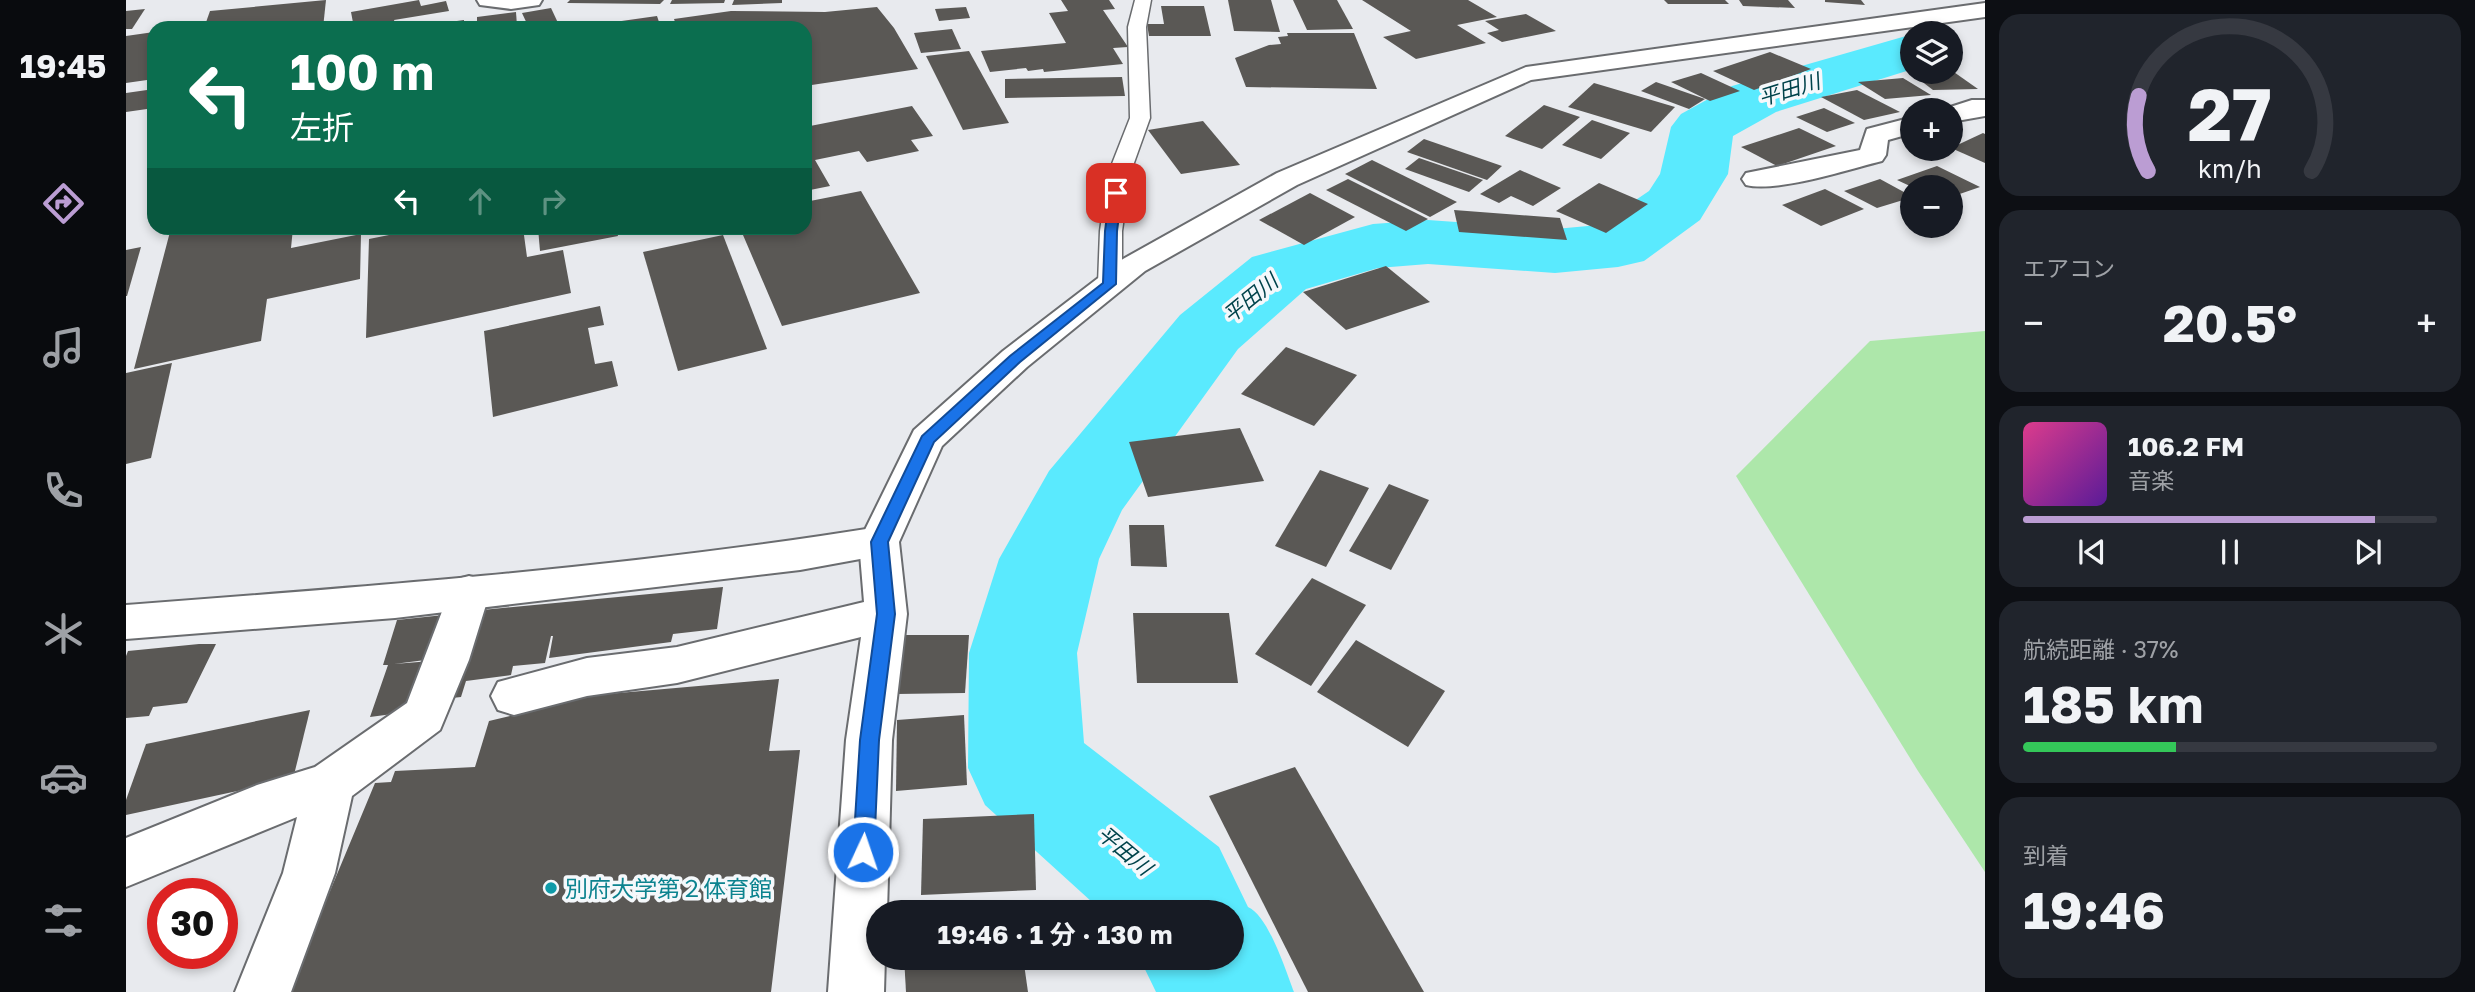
<!DOCTYPE html>
<html lang="ja">
<head>
<meta charset="utf-8">
<style>
  :root { --surface:#171b24; --page:#20242c; --text:#f1f3f6; --muted:#9ea1a6; --line:#363941; --accent:#bb9dd3 }
  body { margin:0; font-family:"Golos Text","Noto Sans JP",sans-serif; background:var(--page); color:var(--text); height:100vh; display:flex; flex-direction:column; font-size:26px; white-space:nowrap }
  * { box-sizing:border-box; margin:0 }
  p { font-size:23px; color:var(--muted) }
  .icon { flex:none; width:38px; height:38px; fill:none; stroke:currentColor; stroke-width:2; stroke-linecap:round; stroke-linejoin:round }
  .map { position:relative; flex:1; overflow:hidden }
  .panel { display:flex; flex-direction:column; gap:14px; padding:14px; background:#0d0f14; width:490px }
  .panel>* { flex:none }
  .hud { position:absolute; left:21px; top:21px; width:665px; height:214px; border-radius:21px; box-shadow:0 4px 10px #0003; background:#0b6e4f; color:#fff; overflow:hidden }
  .buttons { position:absolute; left:1774px; top:21px; display:grid; gap:14px }
  .buttons a { display:grid; place-items:center; width:63px; height:63px; border-radius:50%; background:var(--surface); box-shadow:0 4px 10px #0003; font-size:35px }
  .speed { position:absolute; left:21px; top:878px; display:flex; gap:14px; font-size:35px; font-weight:700; text-align:center }
  .speed>* { display:grid; place-content:center; width:91px; height:91px; border-radius:50%; background:var(--surface); box-shadow:0 4px 10px #0003; line-height:1 }
  .speed .limit { border:10px solid #d22; background:#fff; color:#111 }
  .pin { position:absolute; display:grid; place-items:center; width:60px; height:60px; color:#fff; margin:-30px; border-radius:14px; box-shadow:0 4px 10px #0006 }
  .me { position:absolute; width:77px; margin:-38px; rotate:3deg; stroke-linejoin:round; filter:drop-shadow(0 0 5px #0008) }
  .turn { display:flex; align-items:center; gap:24px; height:147px; padding:0 28px; font-size:32px }
  .turn .icon { width:91px; height:91px; stroke-width:2.5 }
  .turn b { display:block; font-size:49px; line-height:60px }
  .lanes { display:flex; align-items:center; height:66px; padding:0 28px; background:#0003; justify-content:center; gap:35px; direction:ltr }
  .lanes .off { opacity:.35 }
  .big { font-size:52px; font-weight:700; line-height:1.1 }
  .panel .widget { flex:1; display:flex; flex-direction:column; justify-content:center; gap:10px; min-width:0; padding:0 24px; border-radius:21px; background:var(--page) }
  .panel .dial { align-items:center; gap:0 }
  .dial svg { height:182px; overflow:visible; fill:none; stroke:var(--line); stroke-width:7; stroke-linecap:round; text-anchor:middle }
  .dial text { fill:var(--text); stroke:none }
  .song { display:flex; align-items:center; gap:21px }
  .cover { width:84px; height:84px; border-radius:10px; background:linear-gradient(135deg,hsl(330 70% 55%),hsl(270 70% 35%)) }
  .played { height:7px; border-radius:4px; background:linear-gradient(90deg,var(--accent) 85%,var(--line) 85%) }
  .keys { display:flex; justify-content:space-around; direction:ltr }
  .heat { display:flex; justify-content:space-between; align-items:center; font-size:38px; direction:ltr }
  .charge { height:10px; border-radius:5px; background:linear-gradient(90deg,#34c759 37%,var(--line) 0) }
  .trip { position:absolute; left:740px; top:900px; width:378px; height:70px; border-radius:35px; background:var(--surface); box-shadow:0 4px 10px #0003; font-weight:700; line-height:70px; text-align:center }
  main { display:flex; flex:1; min-height:0 }
  .tabs { display:flex; flex-direction:column; width:126px; justify-content:space-around; align-items:center; background:#090b0e; color:var(--muted) }
  .tabs .icon { width:49px; height:49px }
  .tabs .on { color:var(--accent) }
  .tabs b { font-size:32px; color:var(--text) }
  .map>svg:first-child { display:block }
</style>
</head>
<body>
<main>
<nav class="tabs">
<b>19:45</b>
<svg class="icon on" aria-label="directions" viewBox="0 0 24 24"><path d="M12 3l9 9-9 9-9-9zM9 14v-3h6M13 9l2 2-2 2"/></svg>
<svg class="icon" aria-label="music" viewBox="0 0 24 24"><path d="M9 18V5l10-2v13"/><circle cx="6" cy="18" r="3"/><circle cx="16" cy="16" r="3"/></svg>
<svg class="icon" aria-label="phone" viewBox="0 0 24 24"><path d="M5 4h4l2 5-3 2q2 4 5 5l2-3 5 2v4C11 20 4 13 5 4z"/></svg>
<svg class="icon" aria-label="climate" viewBox="0 0 24 24"><path d="M12 3v18M4 7l16 10M4 17L20 7"/></svg>
<svg class="icon" aria-label="car" viewBox="0 0 24 24"><path d="M5 17H2v-5l4-1 3-4h7l3 4 3 1v5h-3M9 17h6M6 11h13"/><circle cx="7" cy="17" r="2"/><circle cx="17" cy="17" r="2"/></svg>
<svg class="icon" aria-label="filters" viewBox="0 0 24 24"><path d="M4 7h16M4 17h16"/><circle cx="9" cy="7" r="2"/><circle cx="15" cy="17" r="2"/></svg>
</nav>
<div class="map">
<svg width="1859" height="992" viewBox="0 0 1859 992">
  <rect width="100%" height="100%" fill="#e8eaee"/>
  <path fill="#ade7aa" d="M1859,331V872L1792,771L1610,476L1744,341Z"/>
  <g fill="none" stroke-linecap="round" stroke-linejoin="round">
    <path fill="#5aeafe" fill-rule="evenodd" d="M1787,34V69L1650,112L1607,136L1602,174L1574,220L1518,261L1492,267L1429,273L1302,264L1252,268L1180,289L1112,349L996,510L973,559L951,653L958,743L1093,847L1122,907C1142,915 1160,971 1168,992H1030L1013,957H1106V912H977L859,805L842,768L843,653L873,559L923,471L1054,315L1126,257L1247,224L1302,220L1429,229L1473,225L1523,191L1534,174L1545,127L1555,114L1606,86Z"/>
  </g>
  <g fill="#5a5855">
    <path d="M200,0L197,28H78L84,11Z"/>
    <path d="M293,0L295,6L320,1L323,11L268,20L269,23L228,28L225,12Z"/>
    <path d="M444,0H538L534,4L441,3Z"/>
    <path d="M546,0H599L598,3L544,4Z"/>
    <path d="M608,0H656V3L606,5Z"/>
    <path d="M935,0H983L989,9L977,10L1002,47L987,48L997,64L918,72L917,69L902,71L900,68L864,72L855,51L940,43L923,13L942,11Z"/>
    <path d="M1102,0H1145L1154,32L1108,31Z"/>
    <path d="M1167,0H1211L1227,29L1181,30Z"/>
    <path d="M1236,0H1342L1371,17L1331,25L1360,43L1290,59L1257,37L1285,31Z"/>
    <path d="M1538,0H1599L1603,4H1542Z"/>
    <path d="M1613,0H1662L1669,8L1617,6Z"/>
    <path d="M1699,0H1735L1739,5L1699,2Z"/>
    <path d="M1035,6H1078L1085,36H1023L1021,24H1038Z"/>
    <path d="M751,7L768,28L792,69L679,86V28H551L548,19L605,11L699,12Z"/>
    <path d="M840,7L844,18L813,21L809,9Z"/>
    <path d="M425,8L433,25L403,28L396,13Z"/>
    <path d="M19,9L6,29H0V11Z"/>
    <path d="M390,12L391,26L351,28V17Z"/>
    <path d="M1400,14L1430,31L1376,42L1361,33L1373,30L1359,21Z"/>
    <path d="M531,16L535,28H460V26Z"/>
    <path d="M338,20V28H295V26Z"/>
    <path d="M826,29L835,49L795,53L788,33Z"/>
    <path d="M28,32V79L0,83V36Z"/>
    <path d="M1161,33H1228L1251,89L1120,87L1109,58L1143,45L1155,44L1152,37L1162,36Z"/>
    <path d="M843,51L883,123L837,130L800,56Z"/>
    <path d="M1644,52L1685,69L1628,90L1587,71Z"/>
    <path d="M1825,70L1852,89L1807,90L1782,71Z"/>
    <path d="M1575,73L1614,91L1584,101L1545,82Z"/>
    <path d="M996,77L999,96L879,98V79Z"/>
    <path d="M1777,78L1805,95L1759,99L1732,82Z"/>
    <path d="M1530,82L1579,99L1563,109L1515,91Z"/>
    <path d="M1468,83L1549,107L1525,132L1442,107Z"/>
    <path d="M28,89V108L0,112V93Z"/>
    <path d="M1731,90L1774,112L1738,120L1695,97Z"/>
    <path d="M1418,105L1454,117L1416,149L1379,136Z"/>
    <path d="M786,106L807,136L785,140L793,151L741,162L733,151L689,160L704,186L679,191V127Z"/>
    <path d="M1698,108L1729,123L1701,132L1670,117Z"/>
    <path d="M1466,120L1504,133L1475,159L1436,145Z"/>
    <path d="M1077,121L1114,165L1055,174L1022,130Z"/>
    <path d="M1673,128L1710,146L1651,166L1615,147Z"/>
    <path d="M1857,133L1859,134V163L1825,148Z"/>
    <path d="M1298,139L1376,166L1361,180L1281,152Z"/>
    <path d="M1293,158L1357,180L1343,192L1279,169Z"/>
    <path d="M1246,160L1331,202L1304,217L1219,174Z"/>
    <path d="M1811,166L1854,187L1825,197V187H1786L1771,180Z"/>
    <path d="M1394,170L1435,188L1407,206L1385,196L1373,203L1354,194Z"/>
    <path d="M1222,179L1302,219L1280,231L1200,190Z"/>
    <path d="M1754,179L1787,197L1751,208L1718,191Z"/>
    <path d="M1473,183L1522,204L1480,233L1430,211Z"/>
    <path d="M1699,189L1738,209L1695,226L1656,205Z"/>
    <path d="M735,191L794,293L656,326L614,228H679V202Z"/>
    <path d="M1184,193L1229,217L1178,245L1133,220Z"/>
    <path d="M1328,210L1434,218L1441,240L1333,232Z"/>
    <path d="M45,228H167L165,248L235,234L234,279L141,299L135,341L8,369Z"/>
    <path d="M298,228H397L401,257L437,250L445,293L240,338L243,239Z"/>
    <path d="M412,228H490L492,236L414,251Z"/>
    <path d="M597,235L641,349L552,371L517,252Z"/>
    <path d="M15,247L1,296H0V250Z"/>
    <path d="M1260,266L1304,302L1220,330L1177,292Z"/>
    <path d="M474,306L478,325L462,328L469,364L486,361L492,386L367,417L358,331Z"/>
    <path d="M1160,347L1231,375L1188,426L1115,394Z"/>
    <path d="M46,363L25,458L0,464V373Z"/>
    <path d="M1114,428L1138,481L1022,497L1003,442Z"/>
    <path d="M1194,470L1243,488L1200,567L1149,546Z"/>
    <path d="M1263,484L1303,500L1265,570L1223,551Z"/>
    <path d="M1003,525H1038L1041,567L1005,566Z"/>
    <path d="M1186,578L1240,605L1185,686L1129,654Z"/>
    <path d="M597,587L591,629L547,634L545,642L423,658L427,636H425L419,663L387,666L385,675L340,681L335,697L308,700L346,611Z"/>
    <path d="M1007,613H1103L1112,683H1011Z"/>
    <path d="M327,614L315,658L268,664L305,661L289,711L244,717L262,665H257L271,620Z"/>
    <path d="M778,635H843L839,693L771,694Z"/>
    <path d="M1230,640L1319,691L1282,747L1191,692Z"/>
    <path d="M73,644H90L61,703L27,707L23,716L0,718V656L2,651Z"/>
    <path d="M653,679L643,751L674,750L645,992H162L249,783L265,782L269,771L349,767L363,721L470,695Z"/>
    <path d="M184,710L167,779L0,815V800L20,744Z"/>
    <path d="M838,715L841,785L770,791L771,720Z"/>
    <path d="M1169,767L1298,992H1182L1083,796Z"/>
    <path d="M908,814L910,890L795,895L797,819Z"/>
    <path d="M778,957H897L902,992H780Z"/>
  </g>
  <g fill="none" stroke-linecap="round" stroke-linejoin="round">
    <g stroke="#6a6c6f" stroke-width="3">
      <path id="lane" d="M1009,0H1025L1020,27L1024,118L1004,174L996,231V284L993,289L984,291L975,289L972,284L974,231L982,174L1004,118L1002,27Z"/>
    </g>
    <g stroke="#6a6c6f" stroke-width="4">
      <g id="street">
        <path d="M351,0H416L413,5L385,9L354,5Z"/>
        <path d="M1859,3V17L1405,80L1171,185L1019,271L901,367L816,446L773,542L781,614L766,740L761,912H752V957H759L758,992H702L720,740L735,637L551,683L461,696L388,715L372,710L365,696L372,682L461,658L551,647L738,602L733,542L788,430L877,351L997,259L1151,173L1400,67Z"/>
        <path d="M1846,100H1859V116L1825,122V110H1815Z"/>
        <path d="M1787,117V133L1762,140L1760,155L1756,161C1723,169 1651,193 1620,185L1616,179L1620,173L1734,150L1741,129Z"/>
        <path d="M343,576L358,580L364,592L343,660L314,730L226,796L209,873L165,992H109L157,873L171,817L0,887V838L131,785L189,767L281,703L328,580Z"/>
      </g>
    </g>
    <g stroke="#6a6c6f" stroke-width="4">
      <path id="secondary" d="M753,527L767,531L773,542L767,553L674,570L269,618L0,639V605C251,586 505,567 753,527Z"/>
    </g>
    <use href="#lane" fill="#fff" fill-rule="evenodd"/>
    <use href="#street" fill="#fff" fill-rule="evenodd"/>
    <use href="#secondary" fill="#fff" fill-rule="evenodd"/>
  </g>
  <path fill="#1a73e8" stroke="#114b97" stroke-width="2" d="M990,190L996,193L991,231L990,284L894,362L808,442L762,542L769,614L753,740L748,852L745,859L737,862L730,859L727,852L734,740L751,614L745,542L796,436L884,356L977,283L979,231L984,193Z"/>
  <circle fill="#0f9aa8" stroke="#f5f8fb" stroke-width="2.5" cx="425" cy="888" r="7"/>
  <g text-anchor="middle" dominant-baseline="central" stroke-width="7" stroke-linejoin="round" paint-order="stroke">
    <g font-size="21" font-style="italic" fill="#00434b" stroke="#f5f8fb">
      <text transform="translate(1663 89) rotate(-17)">平田川</text>
      <text transform="translate(1124 298) rotate(-39)">平田川</text>
      <text transform="translate(999 850) rotate(40)">平田川</text>
    </g>
    <g font-size="23" fill="#0d838f" stroke="#f5f8fb" text-anchor="start">
      <text x="439" y="888">別府大学第２体育館</text>
    </g>
  </g>
</svg>
<div class="buttons">
<a><svg class="icon" aria-label="layers" viewBox="0 0 24 24"><path d="M12 4l9 5-9 5-9-5zM3 14l9 5 9-5"/></svg></a>
<a>+</a>
<a>−</a>
</div>
<div class="speed"><div class="limit">30</div></div>
<div class="pin" style="left:990px;top:193px;background:#d93025"><svg class="icon" aria-label="arrive" viewBox="0 0 24 24"><path d="M6 21V4h12l-3 4 3 4H6"/></svg></div>
<svg class="me" style="left:737px;top:852px" viewBox="-20 -20 40 40"><circle r="17" fill="#1a73e8" stroke="#fff" stroke-width="3"/><path d="M0-11L8 9 0 5-8 9z" fill="#fff"/></svg>
<div class="trip">19:46 · 1 分 · 130 m</div>
<div class="hud">
<div class="turn"><svg class="icon" aria-label="left" viewBox="0 0 24 24"><path d="M17 20v-9H6M10 6l-5 5 5 5"/></svg><div><b>100 m</b>左折</div></div>
<div class="lanes"><svg class="icon" aria-label="left" viewBox="0 0 24 24"><path d="M17 20v-9H6M10 6l-5 5 5 5"/></svg><svg class="icon off" aria-label="ahead" viewBox="0 0 24 24"><path d="M12 20V5M6 11l6-6 6 6"/></svg><svg class="icon off" aria-label="right" viewBox="0 0 24 24"><path d="M7 20v-9h11M14 6l5 5-5 5"/></svg></div>
</div>
</div>
<section class="panel">
<div class="widget dial"><svg viewBox="0 0 100 80">
<path d="M14 69A42 42 0 1 1 86 69"/>
<path d="M14 69A42 42 0 0 1 10 36" stroke="#bb9dd3"/>
<text x="50" y="56" font-size="32" font-weight="700">27</text>
<text x="50" y="72" font-size="11">km/h</text>
</svg></div>
<div class="widget"><p>エアコン</p>
<div class="heat"><a>−</a><b class="big">20.5°</b><a>+</a></div>
</div>
<div class="widget">
<div class="song"><i class="cover"></i><div><b>106.2 FM</b><p>音楽</p></div></div>
<div class="played"></div>
<div class="keys"><svg class="icon" aria-label="previous" viewBox="0 0 24 24"><path d="M18 5L8 12l10 7zM5 5v14"/></svg><svg class="icon" aria-label="pause" viewBox="0 0 24 24"><path d="M8 5v14M16 5v14"/></svg><svg class="icon" aria-label="next" viewBox="0 0 24 24"><path d="M6 5l10 7-10 7zM19 5v14"/></svg></div>
</div>
<div class="widget"><p>航続距離 · 37%</p><b class="big">185 km</b><div class="charge"></div></div>
<div class="widget"><p>到着</p><b class="big">19:46</b></div>
</section>
</main>
</body>
</html>
